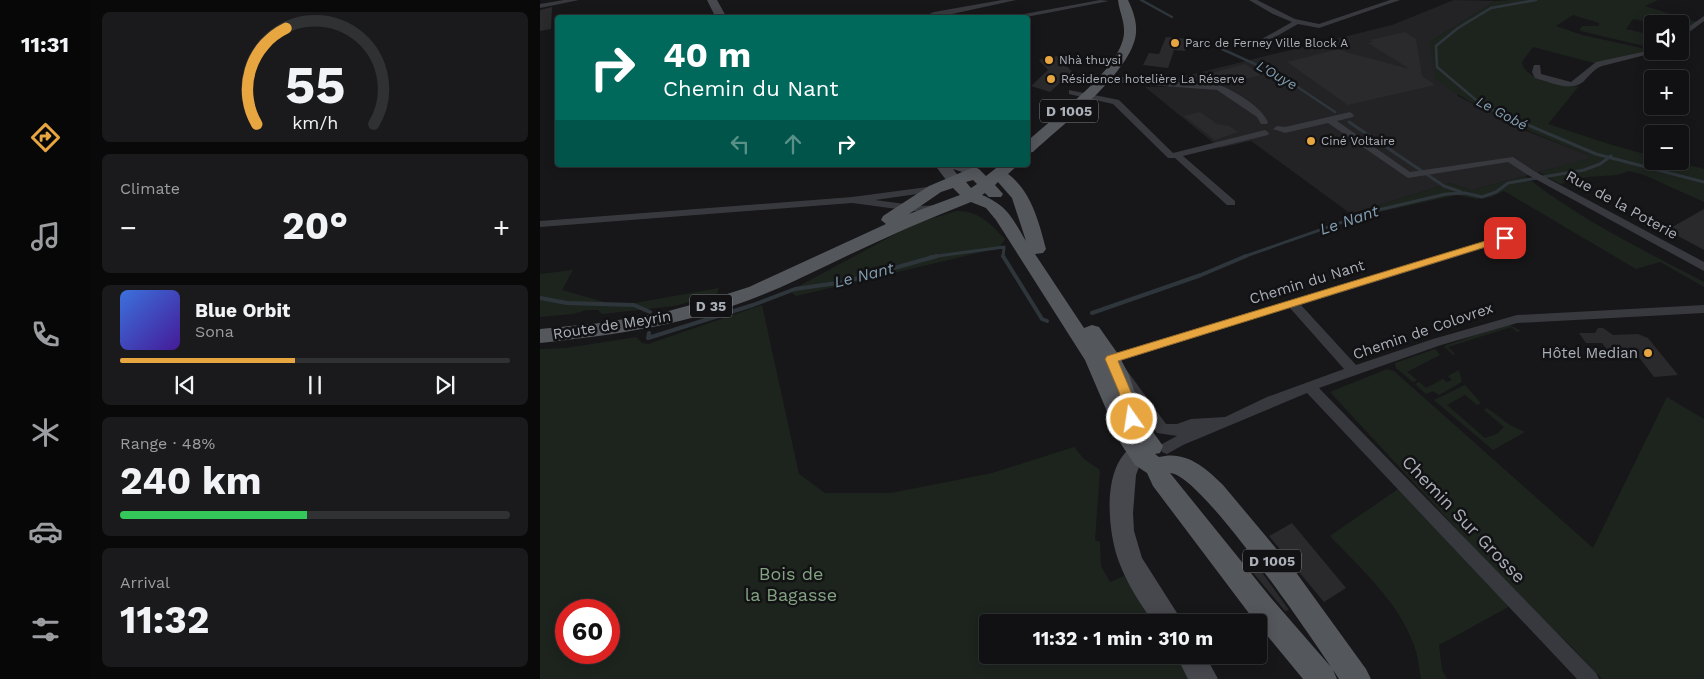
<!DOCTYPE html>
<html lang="en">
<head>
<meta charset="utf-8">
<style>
  :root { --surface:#111113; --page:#1a1a1c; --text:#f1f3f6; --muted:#9c9da0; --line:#303133; --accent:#e8a640 }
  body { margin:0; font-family:"Work Sans",sans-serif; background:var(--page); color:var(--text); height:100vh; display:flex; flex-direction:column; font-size:19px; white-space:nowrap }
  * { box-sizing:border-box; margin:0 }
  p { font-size:16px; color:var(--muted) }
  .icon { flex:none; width:28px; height:28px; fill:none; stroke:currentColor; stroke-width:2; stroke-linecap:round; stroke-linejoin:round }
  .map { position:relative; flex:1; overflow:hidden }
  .sheet { display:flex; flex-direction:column; gap:12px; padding:12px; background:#09090a; width:450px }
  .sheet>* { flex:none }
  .hud { position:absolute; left:15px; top:15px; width:475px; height:152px; border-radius:5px; box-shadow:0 2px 12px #0003,0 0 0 1px var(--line); background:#00695c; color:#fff; overflow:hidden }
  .fabs { position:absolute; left:1104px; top:15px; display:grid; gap:10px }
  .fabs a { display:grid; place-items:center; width:45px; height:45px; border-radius:5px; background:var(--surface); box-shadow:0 2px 12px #0003,0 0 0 1px var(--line); font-size:25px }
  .speed { position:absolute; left:15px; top:599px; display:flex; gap:10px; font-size:25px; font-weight:700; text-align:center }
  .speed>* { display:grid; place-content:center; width:65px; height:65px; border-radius:50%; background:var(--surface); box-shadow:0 2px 12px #0003,0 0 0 1px var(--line); line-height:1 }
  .speed .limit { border:8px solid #d22; background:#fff; color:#111 }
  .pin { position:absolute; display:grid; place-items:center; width:42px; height:42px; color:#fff; margin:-21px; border-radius:10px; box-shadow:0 2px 8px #0006 }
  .me { position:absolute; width:55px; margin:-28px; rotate:347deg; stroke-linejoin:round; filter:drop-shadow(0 0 4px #0008) }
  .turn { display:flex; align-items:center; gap:18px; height:105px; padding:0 25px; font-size:22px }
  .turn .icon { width:65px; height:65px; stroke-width:2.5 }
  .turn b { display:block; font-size:35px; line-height:42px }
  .lanes { display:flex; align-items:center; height:48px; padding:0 25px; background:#0003; justify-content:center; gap:25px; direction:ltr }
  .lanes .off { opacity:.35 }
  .big { font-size:38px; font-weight:700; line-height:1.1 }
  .sheet .card { flex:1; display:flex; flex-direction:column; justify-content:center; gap:8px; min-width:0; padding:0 18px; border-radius:8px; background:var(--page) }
  .sheet .dial { align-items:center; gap:0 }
  .dial svg { height:130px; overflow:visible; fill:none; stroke:var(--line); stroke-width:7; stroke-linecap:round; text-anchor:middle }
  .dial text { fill:var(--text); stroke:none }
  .song { display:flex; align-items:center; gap:15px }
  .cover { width:60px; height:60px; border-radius:8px; background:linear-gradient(135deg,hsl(220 70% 55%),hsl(260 70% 35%)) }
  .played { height:5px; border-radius:2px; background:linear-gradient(90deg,var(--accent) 45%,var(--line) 45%) }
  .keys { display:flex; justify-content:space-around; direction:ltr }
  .heat { display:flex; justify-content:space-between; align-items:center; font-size:28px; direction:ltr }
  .charge { height:8px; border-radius:4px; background:linear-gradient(90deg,#34c759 48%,var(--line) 0) }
  .trip { position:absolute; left:439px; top:614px; width:288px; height:50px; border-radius:5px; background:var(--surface); box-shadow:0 2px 12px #0003,0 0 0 1px var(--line); font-weight:700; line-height:50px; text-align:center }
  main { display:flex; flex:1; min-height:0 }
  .menu { display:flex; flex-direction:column; width:90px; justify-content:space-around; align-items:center; background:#070708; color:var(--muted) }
  .menu .icon { width:35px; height:35px }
  .menu .on { color:var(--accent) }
  .menu b { font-size:22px; color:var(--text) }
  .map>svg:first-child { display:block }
</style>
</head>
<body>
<main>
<nav class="menu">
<b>11:31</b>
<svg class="icon on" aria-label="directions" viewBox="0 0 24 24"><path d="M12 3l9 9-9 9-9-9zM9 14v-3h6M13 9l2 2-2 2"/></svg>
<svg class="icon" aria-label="music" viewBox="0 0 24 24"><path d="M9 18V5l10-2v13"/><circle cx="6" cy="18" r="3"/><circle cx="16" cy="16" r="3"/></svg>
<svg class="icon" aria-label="phone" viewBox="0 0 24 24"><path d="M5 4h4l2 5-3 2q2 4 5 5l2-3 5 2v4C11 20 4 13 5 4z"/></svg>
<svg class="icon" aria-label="climate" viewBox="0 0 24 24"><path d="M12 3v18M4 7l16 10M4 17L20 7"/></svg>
<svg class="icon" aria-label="car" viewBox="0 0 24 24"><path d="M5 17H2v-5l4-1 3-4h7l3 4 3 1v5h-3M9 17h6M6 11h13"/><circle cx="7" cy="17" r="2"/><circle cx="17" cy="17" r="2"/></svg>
<svg class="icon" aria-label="filters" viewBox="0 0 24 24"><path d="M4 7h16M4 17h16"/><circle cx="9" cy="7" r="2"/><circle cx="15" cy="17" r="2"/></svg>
</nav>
<section class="sheet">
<div class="card dial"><svg viewBox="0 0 100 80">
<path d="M14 69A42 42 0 1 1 86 69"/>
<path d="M14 69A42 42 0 0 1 32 10" stroke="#e8a640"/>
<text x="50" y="56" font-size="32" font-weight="700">55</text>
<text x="50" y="72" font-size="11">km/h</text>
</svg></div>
<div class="card"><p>Climate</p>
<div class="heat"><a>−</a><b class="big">20°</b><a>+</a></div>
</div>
<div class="card">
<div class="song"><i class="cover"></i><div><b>Blue Orbit</b><p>Sona</p></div></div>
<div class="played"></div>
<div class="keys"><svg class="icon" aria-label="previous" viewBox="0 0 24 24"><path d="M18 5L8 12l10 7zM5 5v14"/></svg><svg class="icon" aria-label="pause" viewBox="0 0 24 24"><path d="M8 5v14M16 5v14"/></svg><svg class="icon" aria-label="next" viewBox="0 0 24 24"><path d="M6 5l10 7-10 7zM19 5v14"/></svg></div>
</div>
<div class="card"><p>Range · 48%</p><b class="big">240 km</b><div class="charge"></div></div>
<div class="card"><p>Arrival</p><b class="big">11:32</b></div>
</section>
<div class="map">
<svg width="1164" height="679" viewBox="0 0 1164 679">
  <rect width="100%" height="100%" fill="#171719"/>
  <path fill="#232326" d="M914,0L955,1L890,42L918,96L986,131L1048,155L1049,159L932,190L910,183L811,214L711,141L680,148L605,87H628L633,79L852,25Z"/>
  <g fill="#1d241e" fill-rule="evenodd">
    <path d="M971,0H1118L1105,6L1157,22L1148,29L1140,28V24H1120L1093,19L1086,29L1112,35V48L1041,31L1040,29L1042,26H1059V23L1033,15L1016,26L1042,35L1106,49L1109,52L1054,63L993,47L982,62C983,79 1025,89 1039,86L1008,124L1072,145L1112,156V161H1133L1164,169V202L1104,175L1089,171L1077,175L1047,177L1020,184L999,172L1048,159V155C995,134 942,113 895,79L890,42L955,1Z"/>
    <path d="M985,176C1039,219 1103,250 1164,282V287L1120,262L1096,269L964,191L951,197L937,199L917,195L825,215L817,219L811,214L910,183L932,190Z"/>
    <path d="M417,211C440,211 450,224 465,239L459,248L256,296L252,293L259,286L376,223Z"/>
    <path d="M33,270L22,290L68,303H95L179,288L176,295L134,306L62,314L58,310H47L33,314L0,317V274Z"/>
    <path d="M222,305L259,474L285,493H351L452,473L534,447L544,459L560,470L555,540L560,542L561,566L570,582L584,576L614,622H448V655H635L651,679H0V349L26,348L96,337L102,343L108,344ZM26,610H69V652H26Z"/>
    <path d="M968,324L981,331L977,332L971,327L908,347L915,354L913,355L904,346Z"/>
    <path d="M895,349L900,355L867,372L877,380L873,382L856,368L855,363Z"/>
    <path d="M847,369L854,371L1053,548L1127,397L1164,419V679H1062L1029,644L982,600L790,392Z"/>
    <path d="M919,370L922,382L899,395L893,391L886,394L875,384L879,382L886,388L903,379L907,382L912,380L908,376Z"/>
    <path d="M925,385L941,403L937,405L925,395L907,405L945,438L957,434L964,427L944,410L947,408L970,425L985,432L953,450L894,400Z"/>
    <path d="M858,489L972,605L899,645L902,670L907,679H881C879,668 878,655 874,645C858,601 821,569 790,536Z"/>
  </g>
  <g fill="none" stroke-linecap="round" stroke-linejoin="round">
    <g stroke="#2e363c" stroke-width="2.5">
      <path d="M601,0L632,17"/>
      <path d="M676,44L682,49L741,76L795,112"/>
      <path d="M959,113L942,105L897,67L896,46L918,28L951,8L996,0"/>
    </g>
    <g stroke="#2e363c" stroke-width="3">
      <path d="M957,112L1056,154L1164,182"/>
      <path d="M809,122L904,186L921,192"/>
      <path d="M390,257L464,247L463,257"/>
      <path d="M703,257L834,211L906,194L925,193L942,197L956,192L968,183L1044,170L1060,164L1071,156"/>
    </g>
    <g stroke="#2e363c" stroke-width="4">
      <path d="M463,256L502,319L507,321"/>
      <path d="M0,298L27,303L94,305L110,312"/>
      <path d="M552,313L661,275L706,256"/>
      <path d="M109,333L108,338L213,305L255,289L304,282L397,256"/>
    </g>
  </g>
  <g fill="#2a2a2d">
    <path d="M12,7L11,29L0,31V10Z"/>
    <path d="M865,32L876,39L882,76L895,85L808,105L747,62L799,49L809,53L870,69L828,43L833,42L830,40Z"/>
    <path d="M626,37L649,39L645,51L634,50L628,68L603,65L609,53L619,54Z"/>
    <path d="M518,56L532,72L510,92L491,86L508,70L499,60Z"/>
    <path d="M705,64L721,75L686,84L671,73Z"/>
    <path d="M660,112L677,124L689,126L698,132L675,140L644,116Z"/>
    <path d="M1164,209V250L1127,230Z"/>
    <path d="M1058,328H1063L1073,335L1098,334L1108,338L1138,375L1114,377L1095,352L1070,353L1062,343H1046L1039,333H1055Z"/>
    <path d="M752,523L806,588L784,602L729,536Z"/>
    <path d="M711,561H714L749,610L745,611L705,563Z"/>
  </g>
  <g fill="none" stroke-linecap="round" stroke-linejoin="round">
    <g fill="#38393e" fill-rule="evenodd">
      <path d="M24,0H39L0,8V4Z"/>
      <path d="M462,0H476L394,18L385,16L394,12Z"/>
      <path d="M560,0L569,1L481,18H463Z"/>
      <path d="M709,0H717L755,19L779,24L850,0H860L779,28L758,24L723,44H720V40L752,22L733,14Z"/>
      <path d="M1164,16V21L1140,39V33Z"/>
      <path d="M1112,50L1121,51L1062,66C1054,69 1050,75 1044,81C1031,93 1010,82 995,78L992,72L994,65H1000L1001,74L1031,82L1056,62Z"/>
      <path d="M548,74L682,86C698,93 721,107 728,122L727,124H721L717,117L677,90L582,83L548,78Z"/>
      <path d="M529,90L579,100L633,153L725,130L729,133L728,135L643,156L695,201V205H687L635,158H628L573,104L529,94Z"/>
      <path d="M810,112L814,115L813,117L797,121L870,172L973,157L994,171L1164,262V271L988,175L968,162L868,178L788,123L745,133L733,129L737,126L745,127Z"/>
      <path d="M395,186L400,189L399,191L335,200L380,206L404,205L405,207L404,209L380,212L312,203L0,227V221L312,197Z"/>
      <path d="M971,229L975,230L976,232C971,239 966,241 958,244L761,305L816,365L893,339L977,315L1164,305V313L977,323L901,345L779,388L1056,673L1059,679H1037L767,393L643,445L627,454L622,452L620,448L622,444L637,436L617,433L565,359L566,356L950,240L961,236ZM750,308L804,369L727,397L685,417L651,419L637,424H626L580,361Z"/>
    </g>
    <g fill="#46484e" fill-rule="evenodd">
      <path d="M167,0H177L187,18H176Z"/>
      <path d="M395,165C409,165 432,161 441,172L439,175L434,176L413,169L423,182L421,185C409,188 402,174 395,165Z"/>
      <path d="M600,443L608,446L611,452L599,467L596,475L593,513L594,531L602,558L637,613L641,622H613C600,603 587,584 579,562C567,531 560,457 600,443Z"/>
      <path d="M636,655H665L678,679H648Z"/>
    </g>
    <g fill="#54575c" fill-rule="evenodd">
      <path d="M578,0H588C593,11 597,21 596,33C593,71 521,126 493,152L488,153V141C514,116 580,71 584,34C585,21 579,11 578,0Z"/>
      <path d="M460,165H478L468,174C491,191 499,222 506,249L503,253L495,254L544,328L552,325L559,327L578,354L589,375L603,418L623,446L620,453L615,454L619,457C645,450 665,467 683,485L755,571L826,669L831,679H799L793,670L797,679H763L711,616L613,486L607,473L595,465L581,444L545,360L456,220L446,208L431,202C382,221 335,242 288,265C266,275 245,286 222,295C151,324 76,335 0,343V329L61,323L125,312L165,301L209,287L346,224L341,220L343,216L389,186L434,167L439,169L446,176ZM433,180L437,184L431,188L426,182ZM458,182L472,198L486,241C472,218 468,206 442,195L445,193L449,197H461L463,194L455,185ZM413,188L420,195L369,214L401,192ZM630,473C660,473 771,637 791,667L731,598Z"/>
    </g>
  </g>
  <path fill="#e8a640" stroke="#976c2a" d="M965,235L968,236V240L578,361L591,392L598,419L596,422H587L585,419L579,392L565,359L567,356Z"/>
  <g fill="#e8a640" stroke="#121214" stroke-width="2">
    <circle cx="635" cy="43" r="5"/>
    <circle cx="509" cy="60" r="5"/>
    <circle cx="511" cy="79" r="5"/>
    <circle cx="771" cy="141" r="5"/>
    <circle cx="1108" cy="353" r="5"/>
  </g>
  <g text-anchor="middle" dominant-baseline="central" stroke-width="5" stroke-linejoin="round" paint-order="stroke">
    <g font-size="12" fill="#aaafb8" stroke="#121214" text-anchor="start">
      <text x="645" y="43">Parc de Ferney Ville Block A</text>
      <text x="519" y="60">Nhà thuysi</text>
      <text x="521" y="79">Résidence hotelière La Réserve</text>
      <text x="781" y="141">Ciné Voltaire</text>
    </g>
    <g font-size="14" font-style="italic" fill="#839eb1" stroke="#121214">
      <text transform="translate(737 75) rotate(29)">L'Ouye</text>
      <text transform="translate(962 113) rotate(28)">Le Gobé</text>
    </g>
    <g fill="#121214" stroke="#7c8087" stroke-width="1">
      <rect x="500" y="99.5" width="58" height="23" rx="4"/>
      <rect x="150" y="294.5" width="42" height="23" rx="4"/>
      <rect x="703" y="549.5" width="58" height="23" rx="4"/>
    </g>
    <g font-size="14" font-weight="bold" fill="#aaafb8">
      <text x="529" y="111">D 1005</text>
      <text x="171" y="306">D 35</text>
      <text x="732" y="561">D 1005</text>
    </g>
    <g font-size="15" fill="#aaafb8" stroke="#121214">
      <text transform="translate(1082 205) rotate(29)">Rue de la Poterie</text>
      <text transform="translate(767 282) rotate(-17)">Chemin du Nant</text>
      <text transform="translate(72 325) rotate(-9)">Route de Meyrin</text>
      <text transform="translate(883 331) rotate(-19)">Chemin de Colovrex</text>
    </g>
    <g font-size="15" fill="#aaafb8" stroke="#121214" text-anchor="end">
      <text x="1098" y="353">Hôtel Median</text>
    </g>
    <g font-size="16" font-style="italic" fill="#839eb1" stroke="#121214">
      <text transform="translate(809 220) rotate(-19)">Le Nant</text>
      <text transform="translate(324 275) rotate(-14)">Le Nant</text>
    </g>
    <g font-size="18" fill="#aaafb8" stroke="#121214">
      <text transform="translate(924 519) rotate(46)">Chemin Sur Grosse</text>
    </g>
    <g font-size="18" fill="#82a282" stroke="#121214">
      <text x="251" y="573">Bois de<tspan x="251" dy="21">la Bagasse</tspan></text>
    </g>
  </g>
</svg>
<div class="fabs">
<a><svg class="icon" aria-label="sound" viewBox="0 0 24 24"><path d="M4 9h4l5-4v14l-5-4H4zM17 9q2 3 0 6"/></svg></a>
<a>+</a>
<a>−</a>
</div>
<div class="speed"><div class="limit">60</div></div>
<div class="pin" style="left:965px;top:238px;background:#d93025"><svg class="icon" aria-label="arrive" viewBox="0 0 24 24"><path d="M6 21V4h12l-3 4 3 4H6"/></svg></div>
<svg class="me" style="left:592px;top:419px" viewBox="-20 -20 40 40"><circle r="17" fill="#e8a640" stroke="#fff" stroke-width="3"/><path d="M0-11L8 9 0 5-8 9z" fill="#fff"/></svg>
<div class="trip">11:32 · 1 min · 310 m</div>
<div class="hud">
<div class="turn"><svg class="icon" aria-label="right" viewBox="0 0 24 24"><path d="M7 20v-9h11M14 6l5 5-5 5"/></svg><div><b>40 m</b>Chemin du Nant</div></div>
<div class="lanes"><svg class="icon off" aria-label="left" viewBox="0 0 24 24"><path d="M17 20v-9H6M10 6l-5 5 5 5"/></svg><svg class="icon off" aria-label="ahead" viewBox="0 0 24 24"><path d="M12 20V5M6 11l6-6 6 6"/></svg><svg class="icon" aria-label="right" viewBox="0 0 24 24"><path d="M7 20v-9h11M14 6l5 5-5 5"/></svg></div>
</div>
</div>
</main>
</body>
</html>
